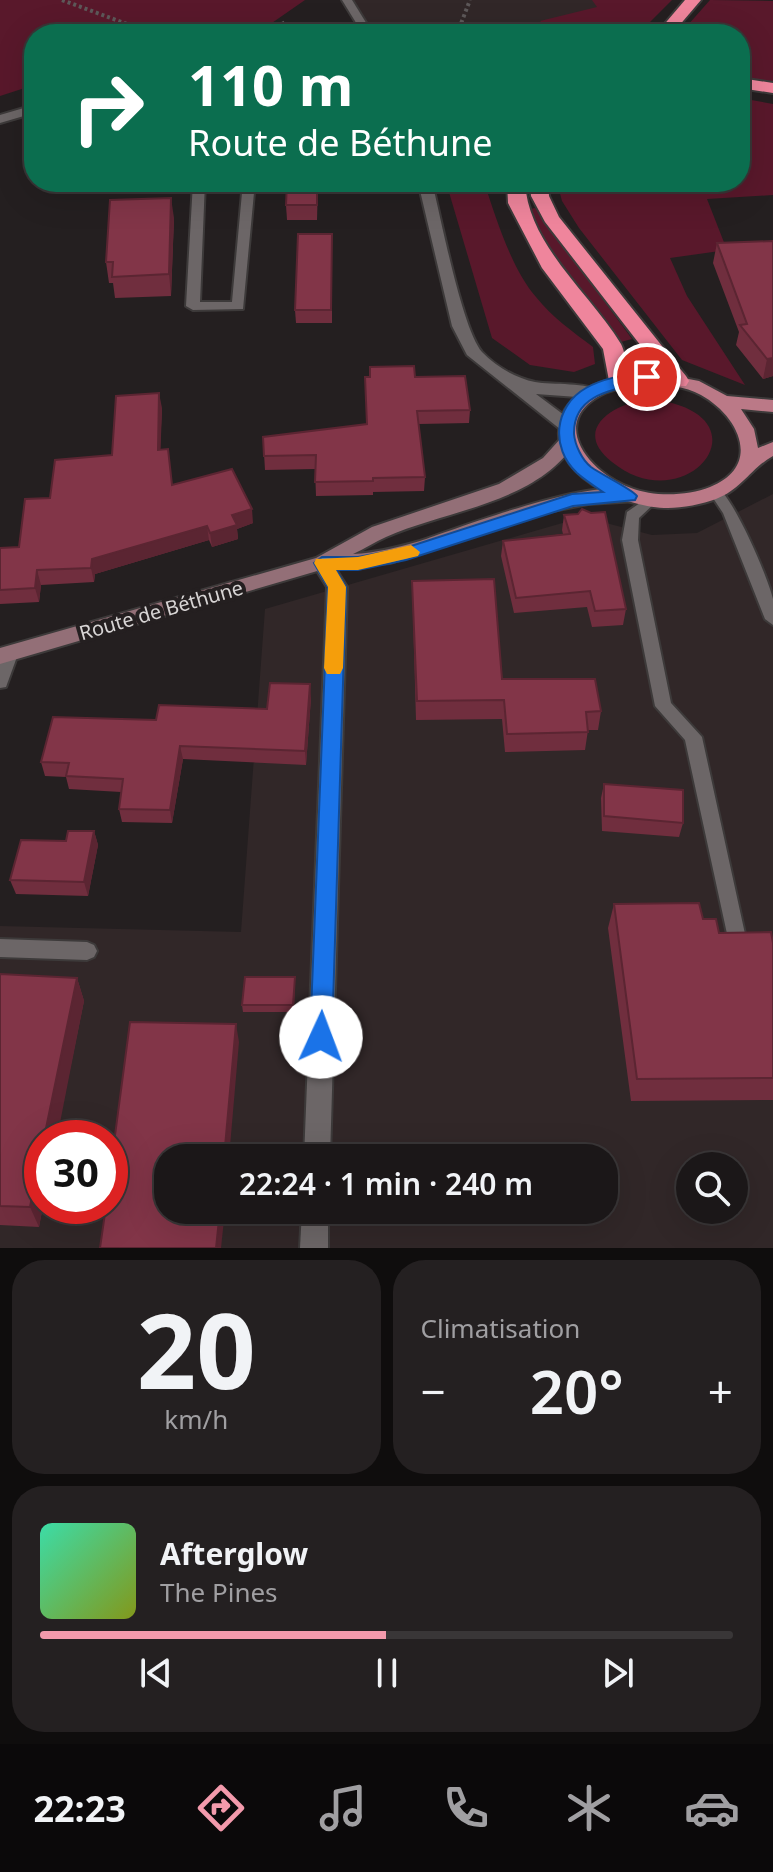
<!DOCTYPE html>
<html lang="fr">
<head>
<meta charset="utf-8">
<style>
  :root { --surface:#1b1718; --page:#242021; --text:#f1f3f6; --muted:#a09fa2; --line:#393637; --accent:#f39aac }
  body { margin:0; font-family:"Noto Sans",sans-serif; background:var(--page); color:var(--text); height:100vh; display:flex; flex-direction:column; font-size:30px; white-space:nowrap }
  * { box-sizing:border-box; margin:0 }
  p { font-size:26px; color:var(--muted) }
  .icon { flex:none; width:44px; height:44px; fill:none; stroke:currentColor; stroke-width:2; stroke-linecap:round; stroke-linejoin:round }
  .map { position:relative; height:1248px; overflow:hidden }
  .drawer { display:flex; flex-direction:column; gap:12px; padding:12px; background:#0f0d0d; flex:1 }
  .drawer>* { flex:none }
  .hud { position:absolute; left:24px; top:24px; width:726px; height:168px; border-radius:32px; box-shadow:0 8px 32px #0002,0 0 0 2px var(--line); background:#0b6e4f; color:#fff; overflow:hidden }
  .tools { position:absolute; left:676px; top:1152px; display:grid; gap:16px }
  .tools a { display:grid; place-items:center; width:72px; height:72px; border-radius:50%; background:var(--surface); box-shadow:0 8px 32px #0002,0 0 0 2px var(--line); font-size:40px }
  .speed { position:absolute; left:24px; top:1120px; display:flex; gap:16px; font-size:40px; font-weight:700; text-align:center }
  .speed>* { display:grid; place-content:center; width:104px; height:104px; border-radius:50%; background:var(--surface); box-shadow:0 8px 32px #0002,0 0 0 2px var(--line); line-height:1 }
  .speed .limit { border:12px solid #d22; background:#fff; color:#111 }
  .pin { position:absolute; display:grid; place-items:center; width:68px; height:68px; color:#fff; margin:-34px; border:4px solid #fff; border-radius:50%; box-shadow:0 2px 8px #0007 }
  .me { position:absolute; width:88px; margin:-44px; rotate:2deg; stroke-linejoin:round; filter:drop-shadow(0 0 6px #0008) }
  .turn { display:flex; align-items:center; gap:28px; height:168px; padding:0 32px; font-size:36px }
  .turn .icon { width:104px; height:104px; stroke-width:2.5 }
  .turn b { display:block; font-size:56px; line-height:68px }
  .big { font-size:60px; font-weight:600; line-height:1.1 }
  .drawer .tile { flex:1; display:flex; flex-direction:column; justify-content:center; gap:12px; min-width:0; padding:0 28px; border-radius:32px; background:var(--page) }
  .drawer .dial { align-items:center; gap:0 }
  .dial b { font-size:104px; line-height:1 }
  .song { display:flex; align-items:center; gap:24px }
  .cover { width:96px; height:96px; border-radius:12px; background:linear-gradient(135deg,hsl(160 70% 55%),hsl(70 70% 35%)) }
  .played { height:8px; border-radius:4px; background:linear-gradient(90deg,var(--accent) 50%,var(--line) 50%) }
  .keys { display:flex; justify-content:space-around; direction:ltr }
  .heat { display:flex; justify-content:space-between; align-items:center; font-size:44px; direction:ltr }
  .drawer .tiles { flex:1; display:grid; gap:12px; grid-template-columns:1fr 1fr }
  .tile:last-child { grid-column:span 2 }
  .trip { position:absolute; left:154px; top:1144px; width:464px; height:80px; border-radius:32px; background:var(--surface); box-shadow:0 8px 32px #0002,0 0 0 2px var(--line); font-weight:600; line-height:80px; text-align:center }
  .tab-bar { display:flex; height:128px; justify-content:space-around; align-items:center; background:#0b090a; color:var(--muted) }
  .tab-bar .icon { width:56px; height:56px }
  .tab-bar .current { color:var(--accent) }
  .tab-bar b { font-size:36px; color:var(--text) }
  .map>svg:first-child { display:block }
</style>
</head>
<body>
<div class="map">
<svg width="773" height="1248" viewBox="0 0 773 1248">
  <rect width="100%" height="100%" fill="#241f20"/>
  <g fill="#312728" fill-rule="evenodd">
    <path d="M347,0H609L570,34H368Z"/>
    <path d="M773,494V1248H0V926L241,932L265,609L583,517L652,535L697,533ZM42,1138H110V1206H42ZM168,1158H604V1210H168ZM690,1166H734V1210H690Z"/>
  </g>
  <g fill="#59182b">
    <path d="M0,0H305L256,34H34V85L0,96Z"/>
    <path d="M592,0H672L638,34H553L540,21L597,7Z"/>
    <path d="M710,0L773,1V82L740,78V34H680Z"/>
    <path d="M740,98L773,104V195L707,199L727,250L670,258L687,296L745,385L682,360L579,228L562,201L557,182H740Z"/>
    <path d="M446,182H484C496,218 511,268 536,297C552,317 573,332 593,347L595,364L574,372L530,365L492,338Z"/>
    <path d="M535,208L632,339L617,343L543,241L530,209Z"/>
    <path d="M652,399C773,415 687,523 612,462C569,428 618,401 652,399Z"/>
  </g>
  <g fill="none" stroke-linecap="round" stroke-linejoin="round">
    <g stroke="#3d3a3a" stroke-width="4">
      <g id="service">
        <path d="M342,0H352L373,34H363Z"/>
        <path d="M193,182H205L200,302H232L243,182H255L243,309L193,310L186,306Z"/>
        <path d="M716,487C732,493 769,580 773,599C773,607 773,617 773,625L765,619L723,513L709,492Z"/>
        <path d="M650,496L657,501L639,518L638,540L671,703L702,737L747,943L745,949L738,951L731,949L729,943L685,740L655,706L622,540L627,512Z"/>
        <path d="M10,648L16,650L18,654L6,687L0,688V659L4,650Z"/>
        <path d="M0,939L87,942L94,945L97,951L94,957L87,960L0,957Z"/>
      </g>
    </g>
    <g stroke="#3d3a3a" stroke-width="4">
      <g id="minor">
        <path d="M34,105V113L0,123V115Z"/>
        <path d="M418,182H432C441,218 462,329 482,352C496,367 516,378 535,382C551,385 590,382 600,392L591,398L536,394L572,421L575,425L572,429H560L467,355L452,326Z"/>
        <path d="M322,556L329,558L347,587L330,1158H304L327,587L312,563Z"/>
        <path d="M302,1210H328V1248H300Z"/>
      </g>
    </g>
    <g stroke="#3d3a3a" stroke-width="4">
      <path id="secondary" d="M567,436L576,442C535,504 449,509 386,537C375,542 364,549 353,554C376,553 399,547 420,541C453,530 617,467 638,496L636,501L588,504L543,513L390,563L324,569L0,664V648L316,558L372,527L499,484L543,458L561,438Z"/>
    </g>
    <g stroke="#3d3a3a" stroke-width="4">
      <path id="primary" d="M647,371L699,381L727,396L773,400V412L741,409L754,429L758,448L773,442V456C751,468 741,490 716,499C703,504 682,508 668,508C624,508 545,474 561,419C565,405 580,391 594,385C610,378 630,376 647,371ZM647,383C665,385 685,386 701,395C739,416 763,466 710,487C687,496 654,497 631,488C589,473 546,421 605,393C618,388 634,386 647,383Z"/>
    </g>
    <g stroke="#3d3a3a" stroke-width="4">
      <g id="motorway">
        <path d="M685,0H701L672,34H656Z"/>
        <path d="M740,78L773,83V93L740,88Z"/>
        <path d="M507,182H525C528,245 590,293 621,344C626,353 629,377 624,386H610L603,349L542,268L508,203Z"/>
        <path d="M530,182H548L549,196L559,217L686,376L689,381L686,386H672L545,222L531,196Z"/>
      </g>
    </g>
    <g stroke="#5d5859" stroke-width="4" stroke-dasharray="3 3" stroke-linecap="butt">
      <path d="M62,0L154,34"/>
      <path d="M260,34L286,22"/>
      <path d="M457,34L470,0"/>
    </g>
    <use href="#service" fill="#6c6667" fill-rule="evenodd"/>
    <use href="#minor" fill="#6c6667" fill-rule="evenodd"/>
    <use href="#secondary" fill="#936f77" fill-rule="evenodd"/>
    <use href="#primary" fill="#bb7987" fill-rule="evenodd"/>
    <use href="#motorway" fill="#ef859c" fill-rule="evenodd"/>
  </g>
  <g fill="#702e3e">
    <path d="M318,182L317,220H287L286,205Z"/>
    <path d="M174,218L171,296L115,298L113,283H109L106,262Z"/>
    <path d="M332,234V323H296L295,310Z"/>
    <path d="M773,241V376L763,379L736,345L739,332L713,263L717,243Z"/>
    <path d="M415,377L470,410L469,423L419,424L425,477L424,491L373,492V495L316,496L315,469L265,470L263,437L367,424Z"/>
    <path d="M162,408L160,450L168,449L172,485L253,523L237,529L238,539L212,547L209,540L95,574L94,582L41,585L39,602L0,604V548L19,547L50,498L112,455Z"/>
    <path d="M564,515L626,609L623,625L592,627L587,607L514,613L501,556L503,541L563,534L562,530Z"/>
    <path d="M412,581L502,679L601,711L598,730H588L585,750L505,752L502,719L416,720Z"/>
    <path d="M311,698L306,765L183,759L172,823L122,822L119,809L121,792L69,789L66,777L45,776L41,762L156,720L267,709Z"/>
    <path d="M604,784L683,823L679,837L602,831L601,798Z"/>
    <path d="M94,831L98,845L88,896L16,894L10,880L66,841Z"/>
    <path d="M614,904L703,919L719,933L773,943V1100L631,1101L608,928Z"/>
    <path d="M0,974L77,978L84,1001L42,1206H43L39,1227L0,1225Z"/>
    <path d="M295,977L294,1012H243L242,1005Z"/>
  </g>
  <g fill="#5b2532">
    <path d="M171,198L174,218L171,296L169,274Z"/>
    <path d="M773,358V376L763,379L767,359Z"/>
    <path d="M159,393L162,408L160,465L158,450Z"/>
    <path d="M252,509L253,523L237,529L238,539L212,547L210,533L232,515Z"/>
    <path d="M207,526L209,540L95,574L94,582L91,568L92,559Z"/>
    <path d="M37,570L41,585L39,602L35,588Z"/>
    <path d="M310,684L311,698L306,765L305,751Z"/>
    <path d="M180,746L183,759L172,823L170,810Z"/>
    <path d="M94,831L98,845L88,896L84,882Z"/>
    <path d="M77,978L84,1001L57,1138H44Z"/>
    <path d="M236,1024L239,1042L229,1158H224Z"/>
    <path d="M42,1147V1206H43L39,1227L30,1207Z"/>
    <path d="M220,1210H225L221,1248H216Z"/>
  </g>
  <g fill="#823548" stroke="#5b2532" stroke-width="2">
    <path d="M287,182H317V205H286Z"/>
    <path d="M171,198L169,274L112,277L113,262H106L110,200Z"/>
    <path d="M298,234H332L331,310H295Z"/>
    <path d="M773,241V358L767,359L740,325L747,324L717,243Z"/>
    <path d="M414,366L415,377L465,376L470,410L417,411L425,477L373,478V481L315,482L316,455L264,456L263,437L367,424L365,377H370V367Z"/>
    <path d="M159,393L158,450L168,449L172,485L232,469L252,509L232,515L237,525L210,533L207,526L92,559L91,568L37,570L35,588L0,590V548L19,547L25,499L50,498L55,460L112,455L116,396Z"/>
    <path d="M582,509L591,513L605,512L626,609L595,611L590,591L516,598L503,541L570,534L564,515L578,514Z"/>
    <path d="M494,579L502,679H595L601,711L586,712L588,732L507,734L504,700L417,701L412,581Z"/>
    <path d="M270,683L310,684L305,751L180,746L170,810L119,809L123,779L66,776L69,763L41,762L53,717L156,720L159,705L267,709Z"/>
    <path d="M604,784L683,790V823L604,816Z"/>
    <path d="M68,831H94L84,882L10,880L21,840L66,841Z"/>
    <path d="M699,903L703,919H716L719,933L771,932L773,943V1078L637,1079L614,904Z"/>
    <path d="M0,974L77,978L44,1138H42V1147L30,1207L0,1206Z"/>
    <path d="M245,977H295L293,1005H242Z"/>
    <path d="M130,1022L236,1024L224,1158H168V1210H220L216,1248H100L106,1206H110V1173Z"/>
  </g>
  <path fill="#1a73e8" stroke="#114b97" stroke-width="2" d="M647,372L653,374V381C622,389 573,390 574,434C575,445 582,460 591,467C602,475 632,489 637,496L635,500L573,506L406,560L358,570H336L346,587L332,1037L329,1044L321,1048L313,1044L310,1037L328,587L314,563L322,557H358L405,548L572,494L603,492C594,486 585,480 577,473C550,448 554,406 586,388C605,377 627,375 647,372Z"/>
  <path fill="#f59e0b" d="M411,545L420,552L418,556L358,570H336L346,587L343,668L340,674H327L324,668L328,587L314,563L316,559L358,557Z"/>
  <g text-anchor="middle" dominant-baseline="central" stroke-width="8" stroke-linejoin="round" paint-order="stroke">
    <g font-size="20" fill="#d7d4d4" stroke="#241f20">
      <text transform="translate(161 610) rotate(-16)">Route de Béthune</text>
    </g>
  </g>
</svg>
<div class="tools">
<a><svg class="icon" aria-label="search" viewBox="0 0 24 24"><circle cx="10" cy="10" r="6"/><path d="M15 15l6 6"/></svg></a>
</div>
<div class="speed"><div class="limit">30</div></div>
<div class="pin" style="left:647px;top:377px;background:#d93025"><svg class="icon" aria-label="arrive" viewBox="0 0 24 24"><path d="M6 21V4h12l-3 4 3 4H6"/></svg></div>
<svg class="me" style="left:321px;top:1037px" viewBox="-20 -20 40 40"><circle r="19" fill="#fff"/><path d="M0-13L10 11 0 6-10 11z" fill="#1a73e8"/></svg>
<div class="trip">22:24 · 1 min · 240 m</div>
<div class="hud">
<div class="turn"><svg class="icon" aria-label="right" viewBox="0 0 24 24"><path d="M7 20v-9h11M14 6l5 5-5 5"/></svg><div><b>110 m</b>Route de Béthune</div></div>
</div>
</div>
<section class="drawer">
<div class="tiles">
<div class="tile dial"><b>20</b><p>km/h</p></div>
<div class="tile"><p>Climatisation</p>
<div class="heat"><a>−</a><b class="big">20°</b><a>+</a></div>
</div>
<div class="tile">
<div class="song"><i class="cover"></i><div><b>Afterglow</b><p>The Pines</p></div></div>
<div class="played"></div>
<div class="keys"><svg class="icon" aria-label="previous" viewBox="0 0 24 24"><path d="M18 5L8 12l10 7zM5 5v14"/></svg><svg class="icon" aria-label="pause" viewBox="0 0 24 24"><path d="M8 5v14M16 5v14"/></svg><svg class="icon" aria-label="next" viewBox="0 0 24 24"><path d="M6 5l10 7-10 7zM19 5v14"/></svg></div>
</div>
</div>
</section>
<nav class="tab-bar">
<b>22:23</b>
<svg class="icon current" aria-label="directions" viewBox="0 0 24 24"><path d="M12 3l9 9-9 9-9-9zM9 14v-3h6M13 9l2 2-2 2"/></svg>
<svg class="icon" aria-label="music" viewBox="0 0 24 24"><path d="M9 18V5l10-2v13"/><circle cx="6" cy="18" r="3"/><circle cx="16" cy="16" r="3"/></svg>
<svg class="icon" aria-label="phone" viewBox="0 0 24 24"><path d="M5 4h4l2 5-3 2q2 4 5 5l2-3 5 2v4C11 20 4 13 5 4z"/></svg>
<svg class="icon" aria-label="climate" viewBox="0 0 24 24"><path d="M12 3v18M4 7l16 10M4 17L20 7"/></svg>
<svg class="icon" aria-label="car" viewBox="0 0 24 24"><path d="M5 17H2v-5l4-1 3-4h7l3 4 3 1v5h-3M9 17h6M6 11h13"/><circle cx="7" cy="17" r="2"/><circle cx="17" cy="17" r="2"/></svg>
</nav>
</body>
</html>
